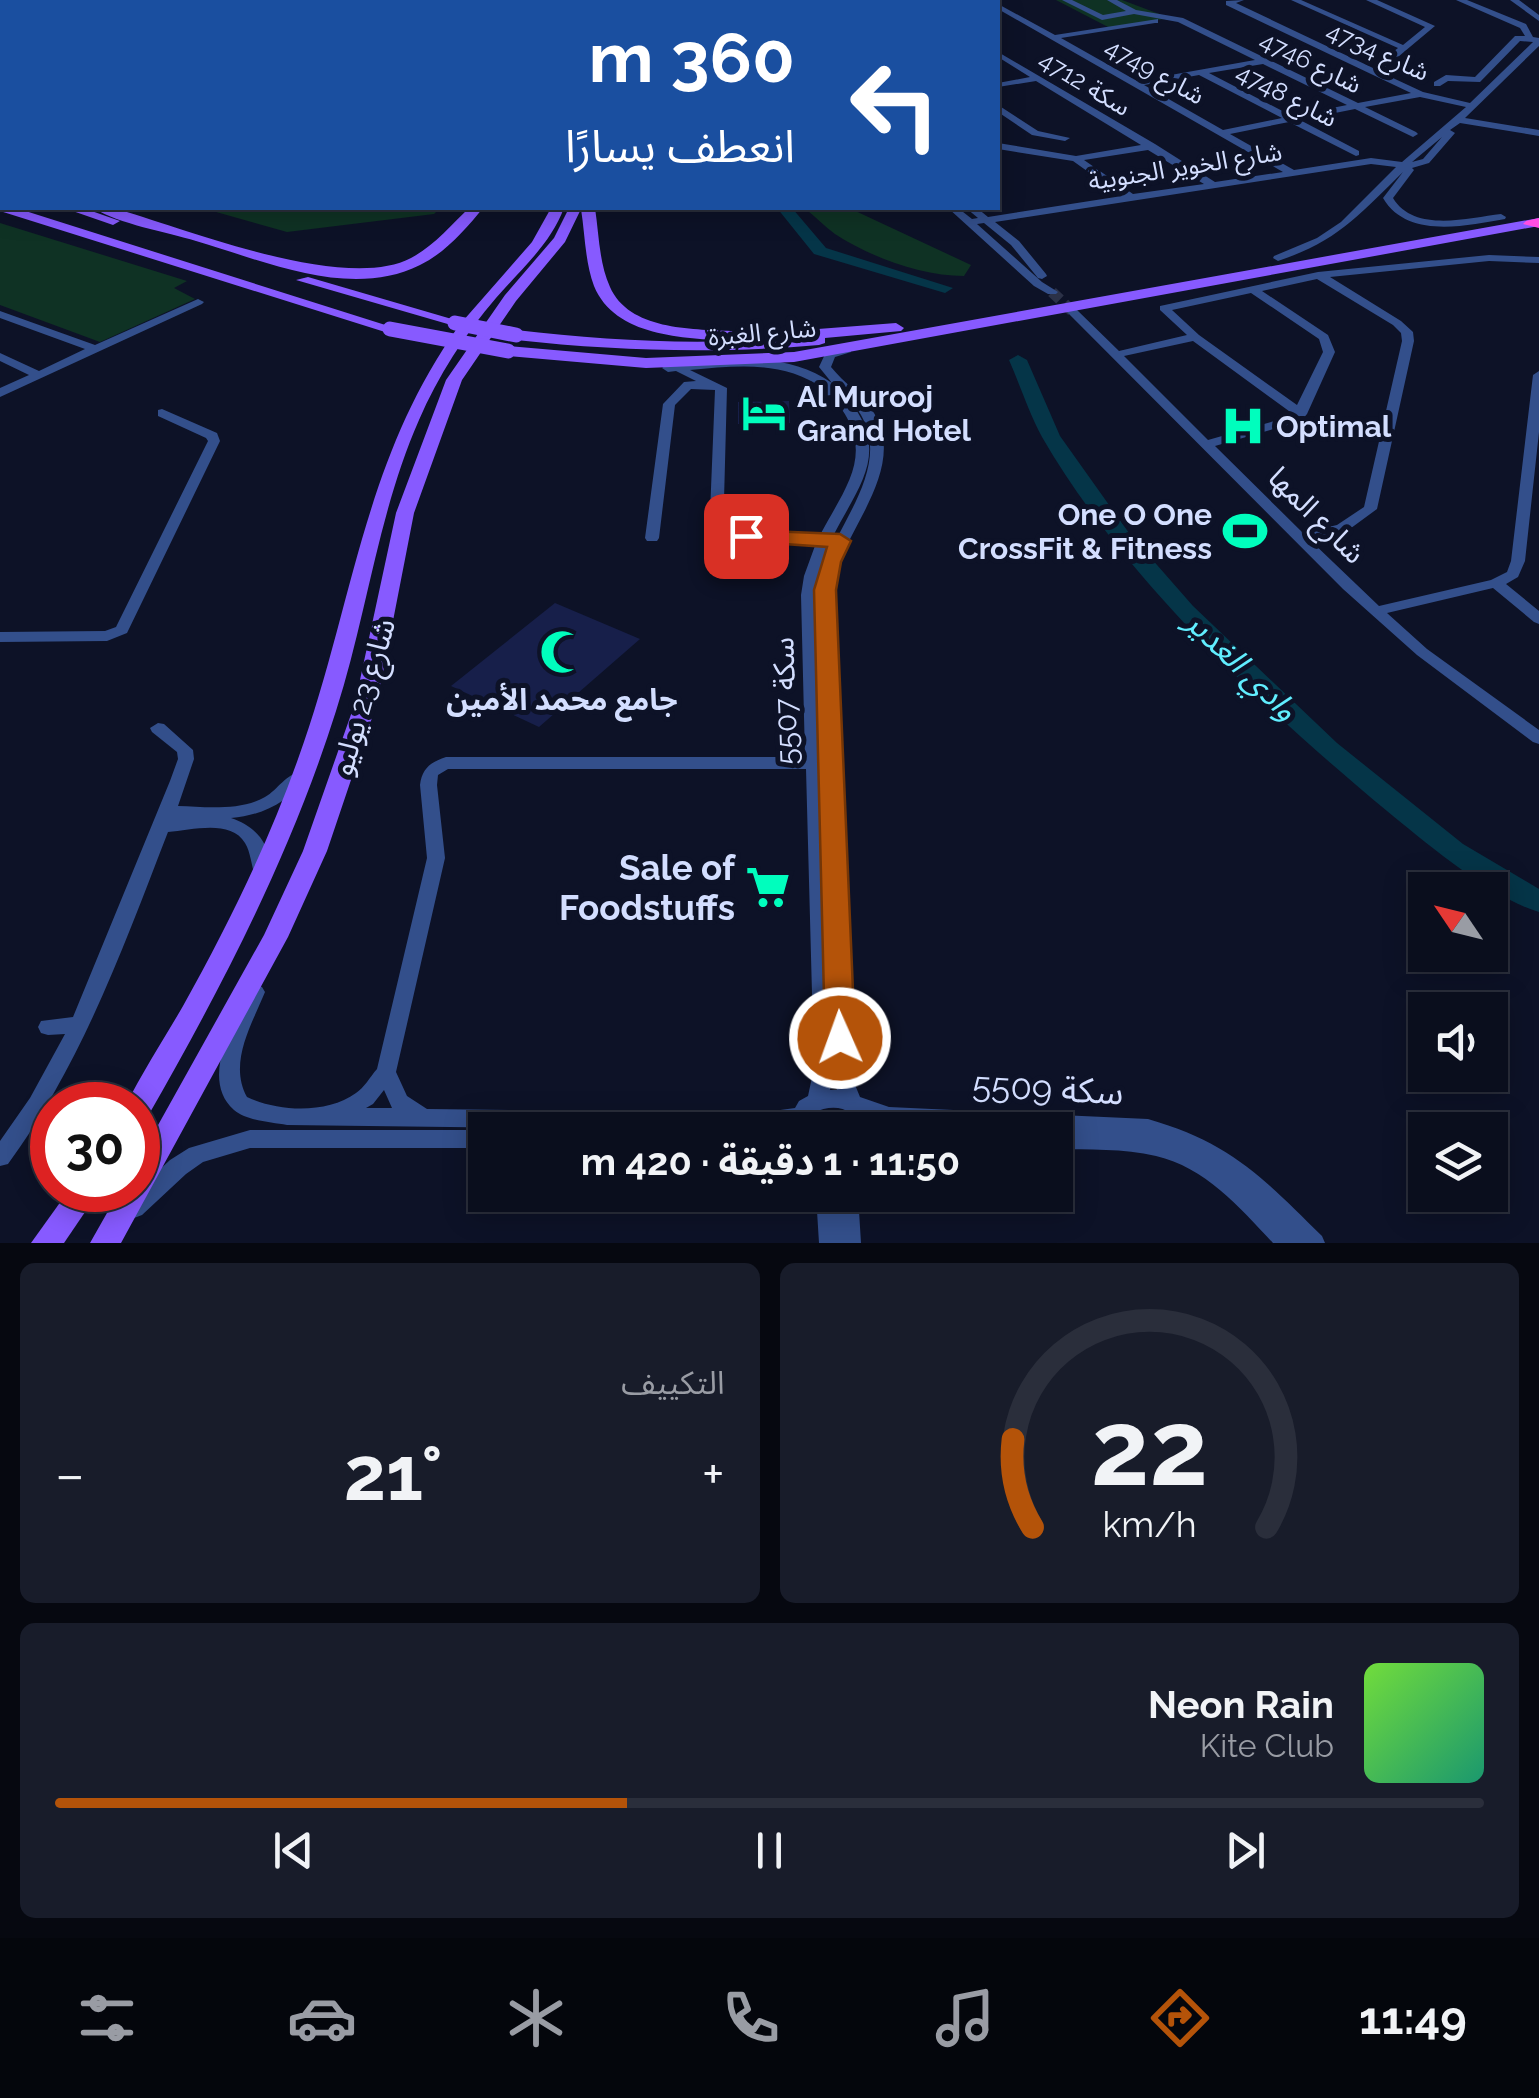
<!DOCTYPE html>
<html lang="ar">
<head>
<meta charset="utf-8">
<style>
  :root { --surface:#0a0e1d; --page:#181c2a; --text:#f1f3f6; --muted:#999ca4; --line:#2a2e3b; --accent:#b45309 }
  body { margin:0; font-family:Raleway,"Noto Sans Arabic",sans-serif; background:var(--page); color:var(--text); direction:rtl; height:100vh; display:flex; flex-direction:column; font-size:38px; white-space:nowrap }
  * { box-sizing:border-box; margin:0 }
  p { font-size:32px; color:var(--muted) }
  .icon { flex:none; width:55px; height:55px; fill:none; stroke:currentColor; stroke-width:2; stroke-linecap:round; stroke-linejoin:round }
  .map { position:relative; height:1243px; overflow:hidden; direction:ltr }
  .sheet { display:flex; flex-direction:column; gap:20px; padding:20px; background:#060810; flex:1 }
  .sheet>* { flex:none }
  .guide { position:absolute; left:0px; top:0px; width:1000px; height:210px; box-shadow:0 5px 25px #0003,0 0 0 2px var(--line); direction:rtl; background:#1a4fa0; color:#fff; overflow:hidden }
  .needle { width:65px; rotate:305deg }
  .tools { position:absolute; left:1408px; top:872px; display:grid; gap:20px }
  .tools a { display:grid; place-items:center; width:100px; height:100px; border-radius:0px; background:var(--surface); box-shadow:0 5px 25px #0003,0 0 0 2px var(--line); font-size:50px }
  .speed { position:absolute; left:30px; top:1082px; display:flex; gap:20px; font-size:50px; font-weight:700; text-align:center }
  .speed>* { display:grid; place-content:center; width:130px; height:130px; border-radius:50%; background:var(--surface); box-shadow:0 5px 25px #0003,0 0 0 2px var(--line); line-height:1 }
  .speed .limit { border:15px solid #d22; background:#fff; color:#111 }
  .pin { position:absolute; display:grid; place-items:center; width:85px; height:85px; color:#fff; margin:-42px; border-radius:20px; box-shadow:0 5px 15px #0006 }
  .me { position:absolute; width:110px; margin:-55px; rotate:358deg; stroke-linejoin:round; filter:drop-shadow(0 0 8px #0008) }
  .turn { display:flex; align-items:center; gap:35px; height:210px; padding:0 40px; font-size:45px }
  .turn .icon { width:130px; height:130px; stroke-width:2.5 }
  .turn b { display:block; font-size:70px; line-height:85px }
  .big { font-size:75px; font-weight:700; line-height:1.1 }
  .sheet .card { flex:1; display:flex; flex-direction:column; justify-content:center; gap:15px; min-width:0; padding:0 35px; border-radius:15px; background:var(--page) }
  .sheet .dial { align-items:center; gap:0 }
  .dial svg { height:260px; overflow:visible; fill:none; stroke:var(--line); stroke-width:7; stroke-linecap:round; text-anchor:middle }
  .dial text { fill:var(--text); stroke:none }
  .song { display:flex; align-items:center; gap:30px }
  .cover { width:120px; height:120px; border-radius:15px; background:linear-gradient(135deg,hsl(100 70% 55%),hsl(160 70% 35%)) }
  .played { height:10px; border-radius:5px; background:linear-gradient(90deg,var(--accent) 40%,var(--line) 40%) }
  .keys { display:flex; justify-content:space-around; direction:ltr }
  .heat { display:flex; justify-content:space-between; align-items:center; font-size:55px; direction:ltr }
  .sheet .tiles { flex:1; display:grid; gap:20px; grid-template-columns:1fr 1fr }
  .card:last-child { grid-column:span 2 }
  .trip { position:absolute; left:468px; top:1112px; width:605px; height:100px; border-radius:0px; background:var(--surface); box-shadow:0 5px 25px #0003,0 0 0 2px var(--line); font-weight:700; line-height:100px; text-align:center; direction:rtl }
  .tabs { display:flex; height:160px; justify-content:space-around; align-items:center; background:#04060c; color:var(--muted) }
  .tabs .icon { width:70px; height:70px }
  .tabs .selected { color:var(--accent) }
  .tabs b { font-size:45px; color:var(--text) }
  .map>svg:first-child { display:block }
</style>
</head>
<body>
<div class="map">
<svg width="1539" height="1243" viewBox="0 0 1539 1243">
  <rect width="100%" height="100%" fill="#0d1227"/>
  <g fill="#0f3224">
    <path d="M23,0H384L401,2H2L0,44V2Z"/>
    <path d="M1056,0H1122L1170,18L1110,28Z"/>
    <path d="M202,208H440L434,214L287,232Z"/>
    <path d="M804,208H849L971,265L964,276C922,276 870,257 835,234C824,226 815,216 804,208Z"/>
    <path d="M0,223L187,281L174,288L195,299L100,342L0,305Z"/>
  </g>
  <g fill="none" stroke-linecap="round" stroke-linejoin="round">
    <g fill="#053548" fill-rule="evenodd">
      <rect x="0" y="30" width="2" height="8"/>
      <path d="M777,208H792L826,248L953,288L945,293L814,254Z"/>
      <path d="M1018,355L1027,360L1060,436L1129,533L1193,606L1337,743L1463,844L1539,889V912C1491,898 1426,843 1387,811C1264,709 1123,577 1042,437C1029,413 1020,385 1009,360Z"/>
    </g>
  </g>
  <g fill="#171f4a">
    <path d="M789,401L790,423L738,424V402Z"/>
    <path d="M555,603L640,639L539,727L451,686Z"/>
  </g>
  <g fill="none" stroke-linecap="round" stroke-linejoin="round">
    <path stroke="#2b3147" stroke-width="11" stroke-dasharray="11 6" stroke-linecap="butt" d="M1052,292L1072,311"/>
    <g fill="#334f8b" fill-rule="evenodd">
      <path d="M0,0H13L0,3Z"/>
      <path d="M546,0H552L553,1L544,2Z"/>
      <path d="M588,0H626L629,2H595Z"/>
      <path d="M698,0H706L704,2H696Z"/>
      <path d="M836,0H844L842,2H834Z"/>
      <path d="M904,0H914L916,2H907Z"/>
      <path d="M971,0H994L988,2H968Z"/>
      <path d="M1062,0H1072L1103,15L1126,11L1107,0H1117L1136,10L1183,18L1358,103L1411,93L1226,5V1L1244,0L1236,3L1373,68L1398,48L1291,0H1301L1403,45L1425,27L1366,0H1377L1435,26L1380,72L1423,92L1470,103L1533,42L1520,41L1480,82L1448,81L1440,86H1434V82L1446,75L1475,77L1515,36H1525L1520,28L1456,0H1467L1526,24L1533,37L1539,38V46L1465,118L1539,130V136L1460,123L1450,130L1455,133L1429,163L1412,168L1414,170L1393,198C1414,233 1468,218 1501,214L1506,217L1505,219C1465,226 1407,239 1383,198L1403,172C1359,215 1338,241 1278,261L1273,258L1274,256L1317,238L1341,222L1396,167L1371,164L995,222L1019,241L1046,274L1047,276L1042,279L1038,278L1011,245L984,223L977,224L1042,282L1058,292L1056,294H1048L1034,286L948,208H958L972,219L978,218L966,208H977L988,217L1122,196L1073,161L998,149V143L1076,156L1141,145L1036,81L998,87V83L1030,77L998,57V52L1155,144L1215,182L1283,172L998,9V4L1055,35L1158,19V23H1155L1061,38L1137,81L1255,60L1178,22L1134,14L1102,20ZM1263,64L1347,105L1292,116L1209,73ZM1199,75L1282,118L1223,130L1144,85ZM1420,97L1466,107L1402,162L1371,158L1294,170L1230,134L1289,122L1356,156L1359,155V151L1300,120L1355,109L1413,137L1418,134L1416,132L1365,107ZM1442,137L1423,159L1412,162ZM1148,150L1204,184L1133,194L1084,160Z"/>
      <path d="M1510,0H1519L1539,15V21Z"/>
      <path d="M0,70L2,71V75L0,76Z"/>
      <path d="M998,105L1038,131L1070,138L1065,141L1032,135L998,112Z"/>
      <path d="M1489,255L1539,257V263L1489,261L1330,277L1401,321L1413,332L1414,341L1377,509L1347,531L1310,540L1379,606L1491,580L1507,572L1511,561L1533,375L1539,371V432L1525,561L1518,577L1506,584L1539,611V624L1534,622L1493,588L1387,613L1427,649L1539,730V744L1533,742L1417,655L1343,589L1066,311L1072,308L1076,309L1119,351L1187,335L1160,310V306L1318,272ZM1317,279L1393,325L1401,333L1402,341L1364,507L1337,525L1303,533L1215,446L1301,421L1307,414L1335,352L1328,335L1262,291ZM1251,293L1319,339L1323,352L1297,405L1199,335L1172,310ZM1193,341L1293,414L1292,416L1208,440L1124,356Z"/>
      <path d="M198,299L204,302L202,304L0,397V388L29,375L0,361V353L39,371L85,349L0,318V311L95,345Z"/>
      <path d="M847,345L851,346V352L835,357L831,367C844,383 862,395 874,413C901,457 866,506 847,545C840,560 836,574 832,590L851,1075L860,1097L889,1107L1148,1119C1231,1143 1262,1177 1322,1236L1325,1243H1273C1240,1208 1205,1167 1156,1156C1123,1148 1089,1150 1055,1149V1130L889,1125L880,1122L882,1130H862C854,1107 834,1103 813,1113L805,1130H785L786,1127L765,1130H684L287,1125C271,1122 247,1121 234,1110C200,1081 233,1023 245,992L248,987L255,984L262,987L265,992C252,1024 228,1063 247,1097C279,1112 327,1114 356,1093C364,1088 370,1077 377,1069L427,858L420,785C422,768 431,762 446,757H805L801,595L804,576L816,543L755,539L742,542L735,538L737,535L755,531L820,535C849,481 878,450 831,395L806,398V392L824,389C783,360 737,366 690,370L727,388L723,538L716,542L709,538L715,390L691,389L675,405L659,538L657,541H647L645,538L663,404L684,382L696,381L676,371L668,372L662,368L668,364C723,360 783,349 832,383L819,367L826,352ZM845,395C893,441 862,490 837,538L833,536C861,482 892,450 845,395ZM834,543L823,569L818,590L823,791L815,595L818,576L829,544ZM448,769H806L814,1068L808,1096L799,1101L795,1108L759,1113L427,1109L407,1096L396,1072L445,858L437,785L438,775ZM832,1078L837,1090H830ZM384,1090L392,1108H366L373,1104Z"/>
      <path d="M162,409L217,433L220,441L127,633L107,641L0,642V632L105,631L116,627L208,441L206,438L158,416V410Z"/>
      <path d="M158,723L164,724L193,750L194,759L178,806C206,807 240,811 265,797C279,789 288,770 304,773L306,777C288,803 263,815 231,818C256,826 275,847 267,875L261,877L255,875C251,865 251,853 245,843C231,819 192,830 168,832C123,948 82,1063 8,1164L0,1166V1141L30,1098L65,1034L48,1035L41,1033L38,1027L41,1021L73,1017L170,781L178,759L177,752L152,732L150,728Z"/>
      <path d="M250,1130H485V1148H250L203,1162L186,1174L142,1215L134,1218L126,1215L123,1208L126,1201L170,1160L189,1148Z"/>
      <path d="M816,1195H858L861,1243H819Z"/>
    </g>
    <g fill="#875aff" fill-rule="evenodd">
      <rect x="0" y="182" width="2" height="8"/>
      <path d="M0,203L2,208H16L398,329L395,332H385L0,211Z"/>
      <path d="M64,208H83L120,221L113,225Z"/>
      <path d="M94,208H114C186,229 345,293 411,258C434,246 451,225 469,208H483C466,229 445,253 420,265C350,300 265,261 196,241C167,232 118,224 94,208Z"/>
      <path d="M551,208H564C550,245 521,269 496,298C465,334 438,376 419,420C378,513 367,615 336,711C291,854 222,987 148,1116L138,1120V1105H126C143,1071 164,1039 183,1006C227,927 268,844 298,759C353,608 362,462 458,327L296,280L308,277L462,322L532,242Z"/>
      <path d="M569,208H595C599,234 599,263 610,287C629,330 691,329 731,331L739,336L731,341C684,338 615,337 594,286C585,262 585,234 581,209L565,242L516,301L462,380L414,513L377,703L327,851L288,937L121,1243H90L120,1190H138V1161L264,935L303,851L355,703L396,513L446,380L505,295L554,238Z"/>
      <path d="M1539,218V226L794,362L646,368L508,356L500,351L508,346L646,358L794,352Z"/>
      <path d="M896,323L904,328L901,331L825,338V343L819,345C717,354 617,351 516,340L508,335L516,330C610,341 704,346 799,337L800,332L805,330Z"/>
      <path d="M69,1190H100L64,1243H31Z"/>
    </g>
    <path fill="#ff4ee2" fill-rule="evenodd" d="M1539,218V228L1523,224L1526,221Z"/>
    <g stroke="#875aff" stroke-width="15">
      <path d="M455,323L516,335"/>
      <path d="M390,329L508,351"/>
    </g>
  </g>
  <path fill="#b45309" stroke="#753606" stroke-width="2.5" d="M746,530L840,534L851,541L841,562L836,590L855,1038L851,1046L840,1050L829,1046L825,1038L814,590L827,547L738,541L735,536L738,532Z"/>
  <defs>
    <g id="hotel-bare" transform="scale(3.45)"><path d="M-6-4.5h1.5V1H6V5H4.5V3h-9V5H-6ZM-4 0a1.8 1.8 0 1 1 3.6 0ZM.5 0V-2.5h3Q6-2.5 6 0Z" fill="#00febd" stroke="#0d1227" stroke-width="2.5" paint-order="stroke"/></g>
    <g id="hospital-bare" transform="scale(3.45)"><path d="M-5-5h3v3.5h4V-5h3V5h-3V1.5h-4V5h-3Z" fill="#00febd" stroke="#0d1227" stroke-width="2.5" paint-order="stroke"/></g>
    <g id="stadium-bare" transform="scale(3.45)"><path d="M0-5a6.5 5 0 1 0 0 10a6.5 5 0 1 0 0-10ZM-3.5-1.8h7v3.6h-7Z" fill="#00febd" stroke="#0d1227" stroke-width="2.5" paint-order="stroke"/></g>
    <g id="mosque-bare" transform="scale(3.45)"><path d="M3.5-4.9A6 6 0 1 0 3.5 4.9A5 5 0 1 1 3.5-4.9Z" fill="#00febd" stroke="#0d1227" stroke-width="2.5" paint-order="stroke"/></g>
    <g id="supermarket-bare" transform="scale(3.45)"><path d="M-6-5.5h2.5l.6 2H6L4.5 2H-2.5L-4.4-4H-6ZM-1.5 3.2a1.3 1.3 0 1 0 .1 0ZM3 3.2a1.3 1.3 0 1 0 .1 0Z" fill="#00febd" stroke="#0d1227" stroke-width="2.5" paint-order="stroke"/></g>
  </defs>
  <g fill-rule="evenodd">
    <use href="#hotel-bare" x="764" y="413"/>
    <use href="#hospital-bare" x="1243" y="426"/>
    <use href="#stadium-bare" x="1245" y="531"/>
    <use href="#mosque-bare" x="562" y="652"/>
    <use href="#supermarket-bare" x="768" y="887"/>
  </g>
  <g text-anchor="middle" dominant-baseline="central" stroke-width="10" stroke-linejoin="round" paint-order="stroke">
    <g font-size="25" fill="#d3deff" stroke="#0d1227">
      <text transform="translate(1378 51) rotate(24)">4734 شارع</text>
      <text transform="translate(1311 62) rotate(26)">4746 شارع</text>
      <text transform="translate(1155 71) rotate(29)">4749 شارع</text>
      <text transform="translate(1085 83) rotate(31)">سكة 4712</text>
      <text transform="translate(1287 95) rotate(27)">4748 شارع</text>
      <text transform="translate(1185 166) rotate(-9)">شارع الخوير الجنوبية</text>
      <text transform="translate(762 332) rotate(-5)">شارع الغبرة</text>
    </g>
    <g font-size="30" font-weight="bold" fill="#d3deff" stroke="#0d1227" text-anchor="start">
      <text x="797" y="396">Al Murooj<tspan x="797" dy="34">Grand Hotel</tspan></text>
      <text x="1276" y="426">Optimal</text>
      <text x="1212" y="514" text-anchor="end">One O One<tspan x="1212" dy="34">CrossFit &amp; Fitness</tspan></text>
      <text x="562" y="699" text-anchor="middle">جامع محمد الأمين</text>
    </g>
    <g font-size="30" fill="#d3deff" stroke="#0d1227">
      <text transform="translate(1317 515) rotate(45)">شارع المها</text>
      <text transform="translate(363 697) rotate(-74)">شارع 23 يوليو</text>
      <text transform="translate(785 701) rotate(-92)">سكة 5507</text>
    </g>
    <g font-size="32" font-style="italic" fill="#61eeff" stroke="#0d1227">
      <text transform="translate(1242 665) rotate(44)">وادي الغدير</text>
    </g>
    <g font-size="35" font-weight="bold" fill="#d3deff" stroke="#0d1227" text-anchor="end">
      <text x="735" y="867">Sale of<tspan x="735" dy="40">Foodstuffs</tspan></text>
    </g>
    <g font-size="35" fill="#d3deff" stroke="#0d1227">
      <text transform="translate(1048 1088) rotate(3)">سكة 5509</text>
    </g>
  </g>
</svg>
<div class="tools">
<a><svg class="needle" viewBox="-14 -14 28 28"><path d="M0-13l5 13h-10z" fill="#e53935"/><path d="M0 13l5-13h-10z" fill="#999ca4"/></svg></a>
<a><svg class="icon" aria-label="sound" viewBox="0 0 24 24"><path d="M4 9h4l5-4v14l-5-4H4zM17 9q2 3 0 6"/></svg></a>
<a><svg class="icon" aria-label="layers" viewBox="0 0 24 24"><path d="M12 4l9 5-9 5-9-5zM3 14l9 5 9-5"/></svg></a>
</div>
<div class="speed"><div class="limit">30</div></div>
<div class="pin" style="left:746px;top:536px;background:#d93025"><svg class="icon" aria-label="arrive" viewBox="0 0 24 24"><path d="M6 21V4h12l-3 4 3 4H6"/></svg></div>
<svg class="me" style="left:840px;top:1038px" viewBox="-20 -20 40 40"><circle r="17" fill="#b45309" stroke="#fff" stroke-width="3"/><path d="M0-11L8 9 0 5-8 9z" fill="#fff"/></svg>
<div class="trip">11:50 · 1 دقيقة · 420 m</div>
<div class="guide">
<div class="turn"><svg class="icon" aria-label="left" viewBox="0 0 24 24"><path d="M17 20v-9H6M10 6l-5 5 5 5"/></svg><div><b>360 m</b>انعطف يسارًا</div></div>
</div>
</div>
<section class="sheet">
<div class="tiles">
<div class="card dial"><svg viewBox="0 0 100 80">
<path d="M14 69A42 42 0 1 1 86 69"/>
<path d="M14 69A42 42 0 0 1 8 42" stroke="#b45309"/>
<text x="50" y="56" font-size="32" font-weight="700">22</text>
<text x="50" y="72" font-size="11">km/h</text>
</svg></div>
<div class="card"><p>التكييف</p>
<div class="heat"><a>−</a><b class="big">21°</b><a>+</a></div>
</div>
<div class="card">
<div class="song"><i class="cover"></i><div><b>Neon Rain</b><p>Kite Club</p></div></div>
<div class="played"></div>
<div class="keys"><svg class="icon" aria-label="previous" viewBox="0 0 24 24"><path d="M18 5L8 12l10 7zM5 5v14"/></svg><svg class="icon" aria-label="pause" viewBox="0 0 24 24"><path d="M8 5v14M16 5v14"/></svg><svg class="icon" aria-label="next" viewBox="0 0 24 24"><path d="M6 5l10 7-10 7zM19 5v14"/></svg></div>
</div>
</div>
</section>
<nav class="tabs">
<b>11:49</b>
<svg class="icon selected" aria-label="directions" viewBox="0 0 24 24"><path d="M12 3l9 9-9 9-9-9zM9 14v-3h6M13 9l2 2-2 2"/></svg>
<svg class="icon" aria-label="music" viewBox="0 0 24 24"><path d="M9 18V5l10-2v13"/><circle cx="6" cy="18" r="3"/><circle cx="16" cy="16" r="3"/></svg>
<svg class="icon" aria-label="phone" viewBox="0 0 24 24"><path d="M5 4h4l2 5-3 2q2 4 5 5l2-3 5 2v4C11 20 4 13 5 4z"/></svg>
<svg class="icon" aria-label="climate" viewBox="0 0 24 24"><path d="M12 3v18M4 7l16 10M4 17L20 7"/></svg>
<svg class="icon" aria-label="car" viewBox="0 0 24 24"><path d="M5 17H2v-5l4-1 3-4h7l3 4 3 1v5h-3M9 17h6M6 11h13"/><circle cx="7" cy="17" r="2"/><circle cx="17" cy="17" r="2"/></svg>
<svg class="icon" aria-label="filters" viewBox="0 0 24 24"><path d="M4 7h16M4 17h16"/><circle cx="9" cy="7" r="2"/><circle cx="15" cy="17" r="2"/></svg>
</nav>
</body>
</html>
